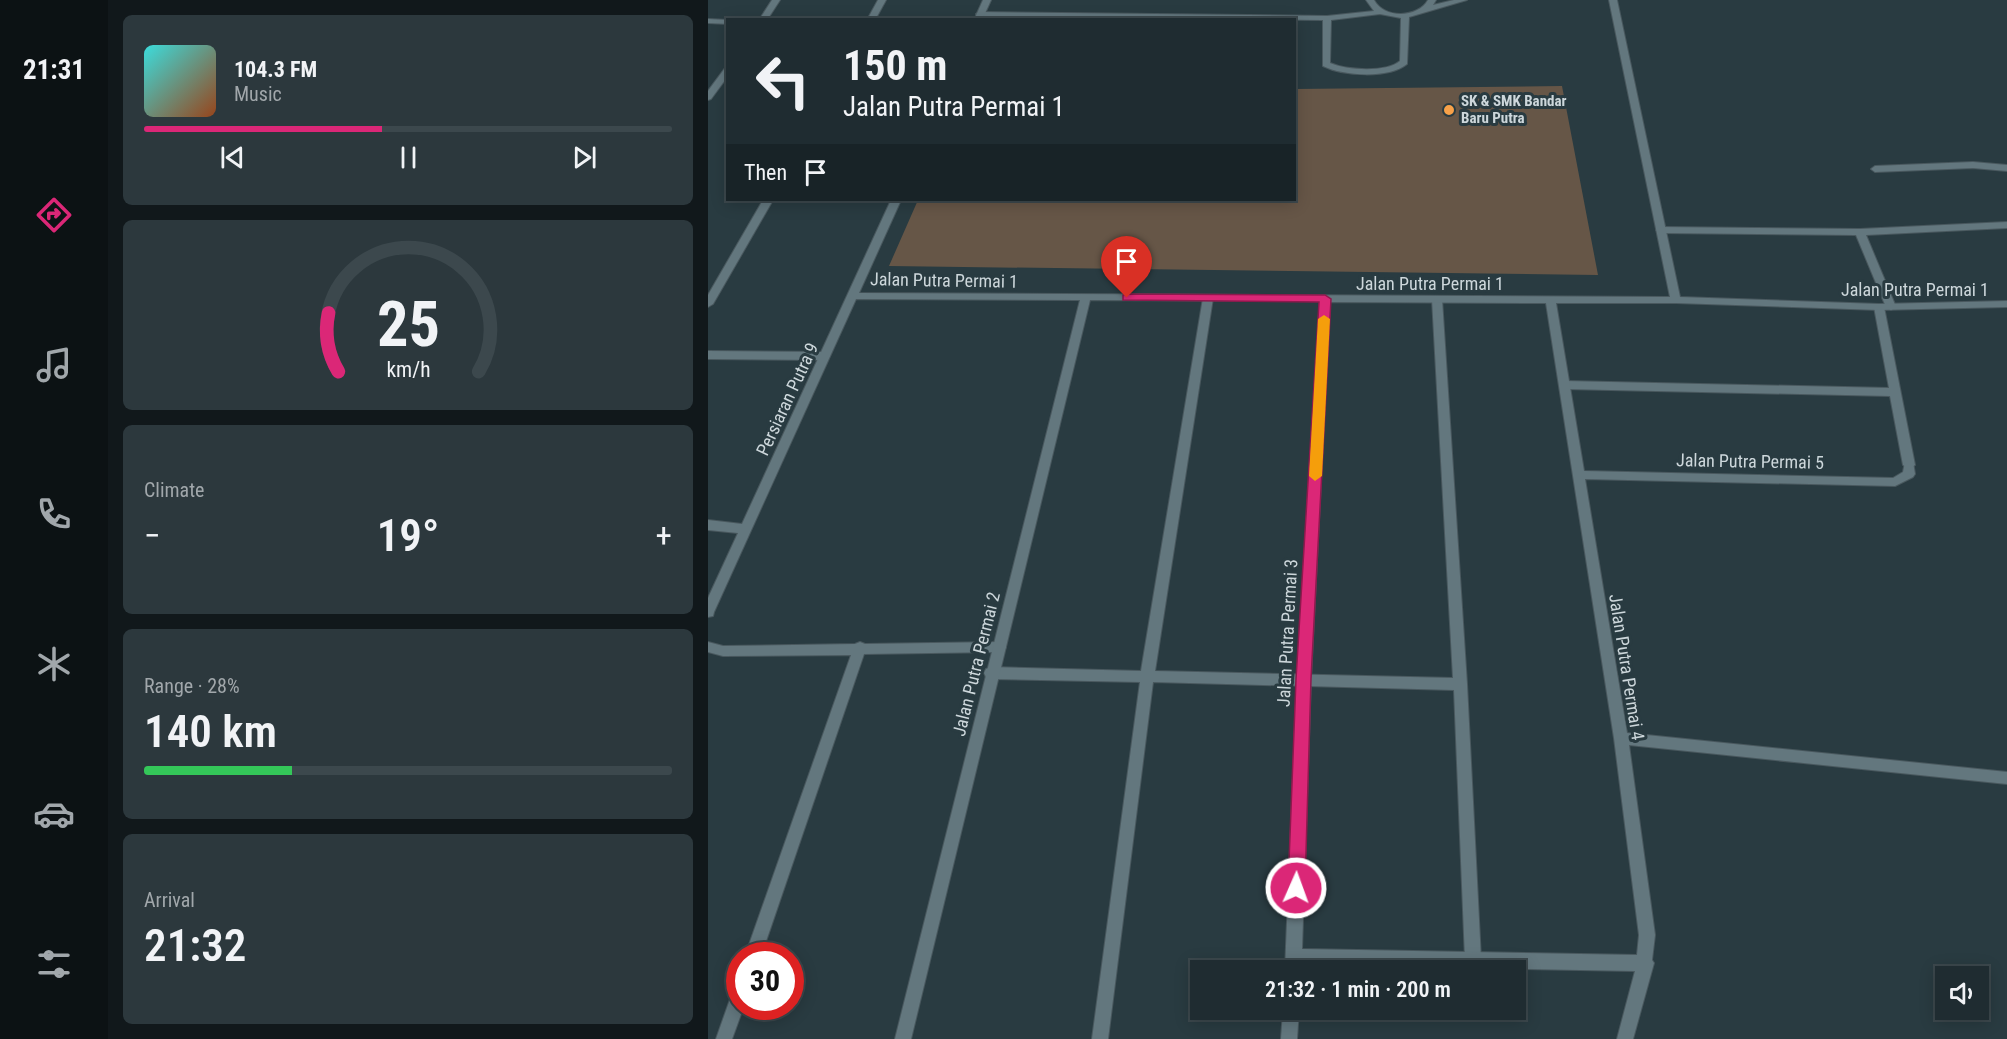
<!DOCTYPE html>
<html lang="en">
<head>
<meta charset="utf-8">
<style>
  :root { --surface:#1f2c31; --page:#2c383d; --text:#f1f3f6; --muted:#a1a7ab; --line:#3c484d; --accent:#db2777 }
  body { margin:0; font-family:"Roboto Condensed",sans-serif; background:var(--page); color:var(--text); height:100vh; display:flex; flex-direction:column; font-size:22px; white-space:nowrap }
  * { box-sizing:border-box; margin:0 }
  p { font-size:20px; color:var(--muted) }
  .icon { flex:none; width:33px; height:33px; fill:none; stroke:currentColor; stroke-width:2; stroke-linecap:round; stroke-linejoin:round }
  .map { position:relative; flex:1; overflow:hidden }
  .drawer { display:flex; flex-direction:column; gap:15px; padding:15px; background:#11181b; width:600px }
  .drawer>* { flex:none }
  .hud { position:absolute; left:18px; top:18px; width:570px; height:183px; border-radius:0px; box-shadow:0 3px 15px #0003,0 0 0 2px var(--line); background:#1f2c31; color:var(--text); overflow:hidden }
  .controls { position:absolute; left:1227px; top:966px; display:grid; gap:12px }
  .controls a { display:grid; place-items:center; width:54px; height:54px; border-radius:0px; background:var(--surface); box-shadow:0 3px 15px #0003,0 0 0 2px var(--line); font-size:30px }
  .speed { position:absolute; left:18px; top:942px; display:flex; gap:12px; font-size:30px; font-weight:700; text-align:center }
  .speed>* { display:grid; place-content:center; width:78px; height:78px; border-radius:50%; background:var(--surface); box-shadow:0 3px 15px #0003,0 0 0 2px var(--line); line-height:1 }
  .speed .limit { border:9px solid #d22; background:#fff; color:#111 }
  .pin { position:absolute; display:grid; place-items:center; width:51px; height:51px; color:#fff; margin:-62px -26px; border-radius:50% 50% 50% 0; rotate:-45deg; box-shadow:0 0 6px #0007 }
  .pin .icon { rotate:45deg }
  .me { position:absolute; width:66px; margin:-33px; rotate:2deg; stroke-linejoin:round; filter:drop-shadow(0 0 4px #0008) }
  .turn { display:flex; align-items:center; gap:21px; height:126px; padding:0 18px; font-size:27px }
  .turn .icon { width:78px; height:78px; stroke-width:2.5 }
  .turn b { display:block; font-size:42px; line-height:51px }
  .then { display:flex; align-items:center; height:57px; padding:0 18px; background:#0003; gap:12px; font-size:22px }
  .big { font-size:45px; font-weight:600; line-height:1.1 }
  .drawer .tile { flex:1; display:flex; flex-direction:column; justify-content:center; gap:9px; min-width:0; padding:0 21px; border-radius:9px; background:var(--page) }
  .drawer .dial { align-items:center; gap:0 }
  .dial svg { height:156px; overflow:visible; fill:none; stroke:var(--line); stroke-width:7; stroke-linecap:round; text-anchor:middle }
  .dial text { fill:var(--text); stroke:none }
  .song { display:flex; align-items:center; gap:18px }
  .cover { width:72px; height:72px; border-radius:9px; background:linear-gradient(135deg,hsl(180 70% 55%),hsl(20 70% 35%)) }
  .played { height:6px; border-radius:3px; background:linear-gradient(90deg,var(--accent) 45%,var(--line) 45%) }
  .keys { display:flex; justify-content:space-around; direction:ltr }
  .heat { display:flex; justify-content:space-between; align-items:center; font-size:33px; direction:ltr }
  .charge { height:9px; border-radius:4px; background:linear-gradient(90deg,#34c759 28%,var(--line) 0) }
  .trip { position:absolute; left:482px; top:960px; width:336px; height:60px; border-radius:0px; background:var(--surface); box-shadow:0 3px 15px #0003,0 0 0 2px var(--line); font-weight:600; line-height:60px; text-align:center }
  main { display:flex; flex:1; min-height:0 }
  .tabs { display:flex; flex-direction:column; width:108px; justify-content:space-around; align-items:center; background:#0c1214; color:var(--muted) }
  .tabs .icon { width:42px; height:42px }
  .tabs .active { color:var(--accent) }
  .tabs b { font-size:27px; color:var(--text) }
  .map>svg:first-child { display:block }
</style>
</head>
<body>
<main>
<nav class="tabs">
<b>21:31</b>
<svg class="icon active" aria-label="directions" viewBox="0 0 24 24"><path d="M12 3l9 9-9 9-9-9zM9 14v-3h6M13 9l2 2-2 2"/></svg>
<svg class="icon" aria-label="music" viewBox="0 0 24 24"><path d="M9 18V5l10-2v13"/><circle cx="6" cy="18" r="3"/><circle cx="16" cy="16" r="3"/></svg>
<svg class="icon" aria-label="phone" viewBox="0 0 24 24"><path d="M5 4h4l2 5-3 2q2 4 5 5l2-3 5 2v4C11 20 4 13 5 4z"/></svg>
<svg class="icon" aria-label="climate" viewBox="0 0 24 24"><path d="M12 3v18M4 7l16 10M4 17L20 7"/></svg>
<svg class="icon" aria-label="car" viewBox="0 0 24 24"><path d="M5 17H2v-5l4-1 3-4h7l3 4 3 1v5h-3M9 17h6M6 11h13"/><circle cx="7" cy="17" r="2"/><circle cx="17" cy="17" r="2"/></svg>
<svg class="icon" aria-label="filters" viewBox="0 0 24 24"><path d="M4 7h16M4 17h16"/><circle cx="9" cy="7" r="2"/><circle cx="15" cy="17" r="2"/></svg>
</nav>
<section class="drawer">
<div class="tile">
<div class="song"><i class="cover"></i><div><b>104.3 FM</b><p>Music</p></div></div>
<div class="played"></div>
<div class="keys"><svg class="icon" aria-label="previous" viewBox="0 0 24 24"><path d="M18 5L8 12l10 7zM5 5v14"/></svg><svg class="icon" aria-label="pause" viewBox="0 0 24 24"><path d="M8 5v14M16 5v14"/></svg><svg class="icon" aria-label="next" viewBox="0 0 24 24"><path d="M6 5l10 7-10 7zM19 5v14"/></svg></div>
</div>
<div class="tile dial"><svg viewBox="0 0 100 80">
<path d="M14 69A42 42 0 1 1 86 69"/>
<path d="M14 69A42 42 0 0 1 9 39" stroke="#db2777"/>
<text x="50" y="56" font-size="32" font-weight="700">25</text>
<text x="50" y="72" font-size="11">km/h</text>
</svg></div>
<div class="tile"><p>Climate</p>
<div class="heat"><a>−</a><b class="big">19°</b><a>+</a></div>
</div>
<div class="tile"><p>Range · 28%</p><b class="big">140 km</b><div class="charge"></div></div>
<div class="tile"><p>Arrival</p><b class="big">21:32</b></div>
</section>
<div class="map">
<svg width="1299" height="1039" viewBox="0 0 1299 1039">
  <rect width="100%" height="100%" fill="#293b41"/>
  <path fill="#665647" d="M854,86L890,275L181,266L210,200H586L587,89Z"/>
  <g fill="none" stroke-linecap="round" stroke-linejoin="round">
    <g stroke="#49585e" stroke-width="2">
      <g id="service">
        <path d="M170,0H178L167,20H159Z"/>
        <path d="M658,0H666C676,19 710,18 720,0H728L725,5L746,0H759L701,17L699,64C681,79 635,76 615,66V20L272,16L268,14L272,12L619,16L666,11ZM672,14L693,18L692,61C678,73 638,70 622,63L623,20Z"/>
        <path d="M0,19L20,20V24L0,23Z"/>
        <path d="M55,200H65L5,304L0,307V295Z"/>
        <path d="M1299,222V228L1158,235L1188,307L1183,310L1178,307L1148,235L953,233L948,230L953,227L1152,229Z"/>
        <path d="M500,295L505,298L447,671L745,678L724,299L729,296L734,299L759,684L773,959L771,965L765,967L759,965L757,959L746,690L445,682L400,1039H384L432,682L283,679L278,677L276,673L278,669L283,667L433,671L495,298Z"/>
        <path d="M1171,304L1176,307L1207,465L1201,469L1195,465L1182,396L857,389L852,385L857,381L1181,388L1166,307Z"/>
        <path d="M0,351L117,352L122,356L117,360L0,359Z"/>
        <path d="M0,642L15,646L147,644L152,642L157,644L291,642L296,643L298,647L296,651L291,652L156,654L53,956H37L143,655L15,656L0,652Z"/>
        <path d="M32,986V1006H36L24,1039H8L26,988Z"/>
      </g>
    </g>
    <g stroke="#49585e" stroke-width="2">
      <g id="minor">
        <path d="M64,0H72L59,20H51Z"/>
        <path d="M275,0H283L274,20H266Z"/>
        <path d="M901,0H909L972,297L1171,304L1299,301V307L1171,310L968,303H848L876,471L1185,478L1195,472L1197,462H1205L1207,474L1205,477L1187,486L877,479L919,733L1299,772V784L921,745L947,935L944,960L946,963L925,1039H909L927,971L593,965V970H577L589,679L612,301L382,300L203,1039H187L372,300L148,299L6,612L5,616L0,617V598L30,533L0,530V520L34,524L183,200H193L151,293L962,297ZM622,302L838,303L906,738L931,935L929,955L594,949L603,679Z"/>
        <path d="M17,68H20V76L3,99L0,100V91Z"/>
        <path d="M1265,162L1299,165V171L1265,168L1167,172L1163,169L1167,166Z"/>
        <path d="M575,1010H591L589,1039H573Z"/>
      </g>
    </g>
    <use href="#service" fill="#63777e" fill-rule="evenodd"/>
    <use href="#minor" fill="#63777e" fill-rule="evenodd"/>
  </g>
  <path fill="#db2777" stroke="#8e194d" stroke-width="1.5" d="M419,294L617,295L623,299L603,679L597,888L594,893L588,896L582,893L580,888L588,679L611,302L415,300V295Z"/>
  <path fill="#f59e0b" d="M616,315L622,319L614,476L607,481L601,476L610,319Z"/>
  <circle fill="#f7a149" stroke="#293b41" stroke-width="2" cx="741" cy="110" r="6"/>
  <g text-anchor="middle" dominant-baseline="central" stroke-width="6" stroke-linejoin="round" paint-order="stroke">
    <g font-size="15" font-weight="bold" fill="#cdd7db" stroke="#293b41" text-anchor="start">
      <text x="753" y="101">SK &amp; SMK Bandar<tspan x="753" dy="17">Baru Putra</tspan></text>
    </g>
    <g font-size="18" fill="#cdd7db" stroke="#293b41">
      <text transform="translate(236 280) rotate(1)">Jalan Putra Permai 1</text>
      <text x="722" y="283">Jalan Putra Permai 1</text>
      <text x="1207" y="289">Jalan Putra Permai 1</text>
      <text transform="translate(79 399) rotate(-65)">Persiaran Putra 9</text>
      <text transform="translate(1042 461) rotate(1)">Jalan Putra Permai 5</text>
      <text transform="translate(579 633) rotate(-87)">Jalan Putra Permai 3</text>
      <text transform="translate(268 664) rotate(-76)">Jalan Putra Permai 2</text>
      <text transform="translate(919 667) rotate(81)">Jalan Putra Permai 4</text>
    </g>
  </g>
</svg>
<div class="controls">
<a><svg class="icon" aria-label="sound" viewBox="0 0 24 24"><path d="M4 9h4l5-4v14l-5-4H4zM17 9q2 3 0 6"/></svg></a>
</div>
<div class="speed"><div class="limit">30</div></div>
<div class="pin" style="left:419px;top:298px;background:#d93025"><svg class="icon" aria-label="arrive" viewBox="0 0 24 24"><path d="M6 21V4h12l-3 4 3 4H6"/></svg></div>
<svg class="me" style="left:588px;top:888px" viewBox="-20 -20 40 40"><circle r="17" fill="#db2777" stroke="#fff" stroke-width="3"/><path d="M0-11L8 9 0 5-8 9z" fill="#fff"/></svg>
<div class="trip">21:32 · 1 min · 200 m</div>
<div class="hud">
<div class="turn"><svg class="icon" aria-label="left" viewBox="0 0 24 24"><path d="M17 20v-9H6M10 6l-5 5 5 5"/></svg><div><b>150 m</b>Jalan Putra Permai 1</div></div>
<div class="then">Then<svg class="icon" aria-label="arrive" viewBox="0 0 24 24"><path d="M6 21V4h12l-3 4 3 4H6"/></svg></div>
</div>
</div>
</main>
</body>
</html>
